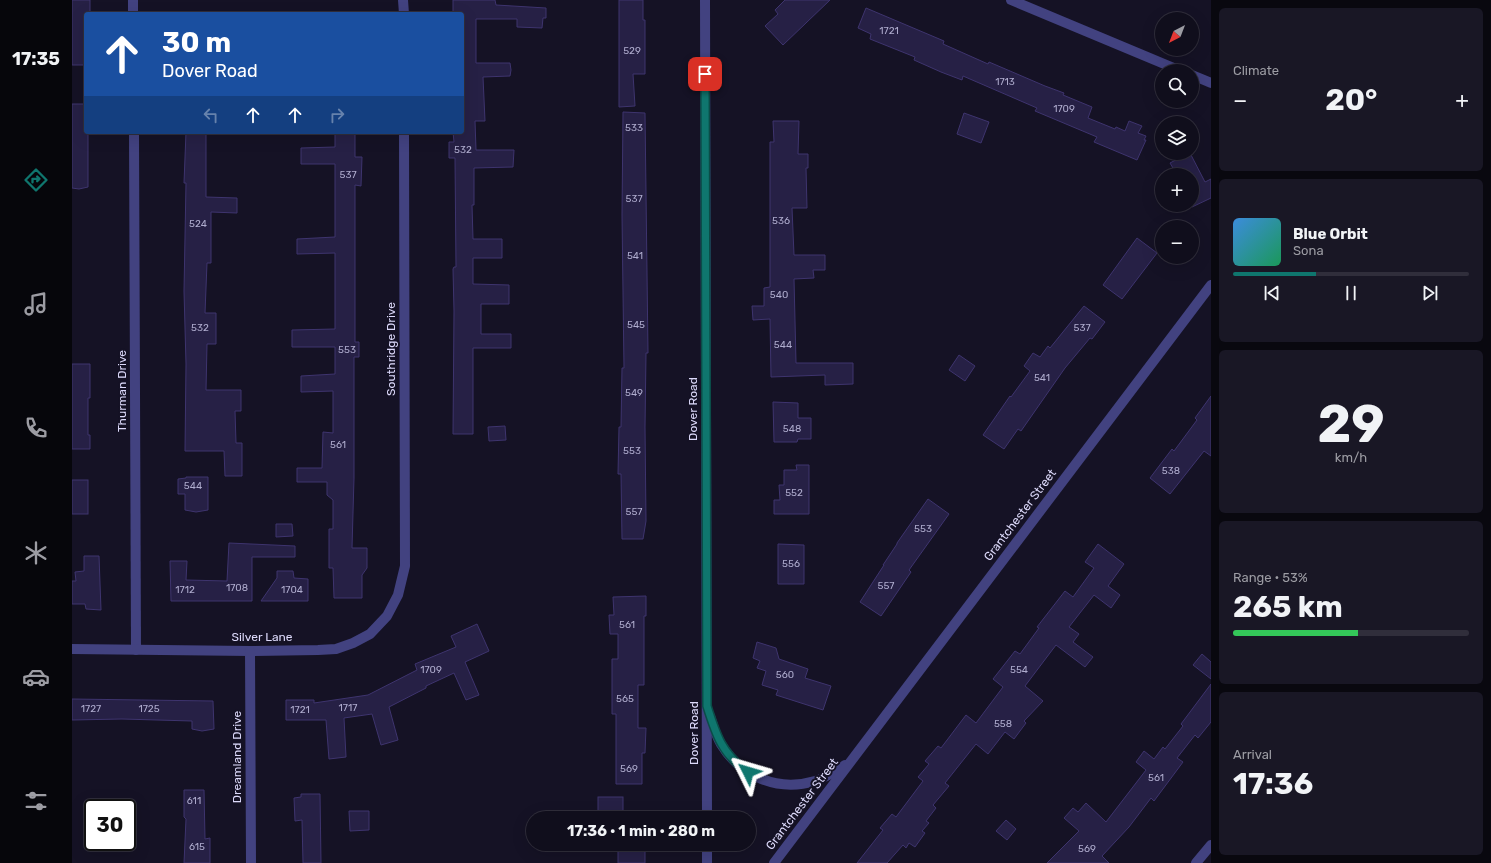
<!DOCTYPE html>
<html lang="en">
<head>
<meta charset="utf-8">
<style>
  :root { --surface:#100e1c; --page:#191725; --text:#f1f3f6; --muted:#9c9ca3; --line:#302e3b; --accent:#0f766e }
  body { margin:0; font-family:Rubik,sans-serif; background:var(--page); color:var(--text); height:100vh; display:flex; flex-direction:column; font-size:15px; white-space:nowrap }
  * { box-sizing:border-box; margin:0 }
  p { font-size:13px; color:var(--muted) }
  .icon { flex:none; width:22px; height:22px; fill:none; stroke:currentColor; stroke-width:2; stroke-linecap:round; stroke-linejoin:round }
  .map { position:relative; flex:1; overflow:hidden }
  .panel { display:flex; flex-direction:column; gap:8px; padding:8px; background:#09080f; width:280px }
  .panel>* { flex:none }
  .top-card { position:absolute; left:12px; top:12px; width:380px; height:122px; border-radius:4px; box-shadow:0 4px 16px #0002,0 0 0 1px var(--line); background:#1a4fa0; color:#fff; overflow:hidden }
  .needle { width:26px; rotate:222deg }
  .fabs { position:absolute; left:1083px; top:12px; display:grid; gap:8px }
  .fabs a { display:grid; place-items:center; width:44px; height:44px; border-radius:50%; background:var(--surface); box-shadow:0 4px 16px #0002,0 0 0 1px var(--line); font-size:20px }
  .speed { position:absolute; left:12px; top:799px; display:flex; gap:8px; font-size:20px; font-weight:700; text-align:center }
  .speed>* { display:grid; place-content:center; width:52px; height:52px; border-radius:50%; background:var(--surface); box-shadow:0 4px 16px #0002,0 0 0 1px var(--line); line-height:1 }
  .speed .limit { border:2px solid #111; border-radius:6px; background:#fff; color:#111 }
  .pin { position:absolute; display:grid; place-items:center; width:34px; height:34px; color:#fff; margin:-17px; border-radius:8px; box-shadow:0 2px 6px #0006 }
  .me { position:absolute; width:44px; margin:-22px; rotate:310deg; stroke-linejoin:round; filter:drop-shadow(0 0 3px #0008) }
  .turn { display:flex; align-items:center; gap:14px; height:84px; padding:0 12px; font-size:18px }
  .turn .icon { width:52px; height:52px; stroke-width:2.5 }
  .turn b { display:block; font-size:28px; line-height:34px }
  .lanes { display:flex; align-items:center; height:38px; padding:0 12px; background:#0003; justify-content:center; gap:20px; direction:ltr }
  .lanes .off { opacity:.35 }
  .big { font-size:30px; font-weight:700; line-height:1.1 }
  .panel .widget { flex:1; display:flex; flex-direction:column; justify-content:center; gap:6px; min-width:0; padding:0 14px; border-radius:6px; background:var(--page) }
  .panel .dial { align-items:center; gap:0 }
  .dial b { font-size:52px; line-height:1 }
  .song { display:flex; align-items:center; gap:12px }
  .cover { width:48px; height:48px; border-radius:6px; background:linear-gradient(135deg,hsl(210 70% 55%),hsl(150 70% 35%)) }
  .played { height:4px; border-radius:2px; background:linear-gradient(90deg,var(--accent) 35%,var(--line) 35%) }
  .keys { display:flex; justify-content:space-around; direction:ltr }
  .heat { display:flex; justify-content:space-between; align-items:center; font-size:22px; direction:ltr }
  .charge { height:6px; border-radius:3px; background:linear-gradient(90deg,#34c759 53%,var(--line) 0) }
  .trip { position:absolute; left:454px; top:811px; width:230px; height:40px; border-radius:20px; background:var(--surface); box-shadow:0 4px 16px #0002,0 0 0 1px var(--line); font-weight:700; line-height:40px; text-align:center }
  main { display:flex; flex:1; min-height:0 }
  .dock { display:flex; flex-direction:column; width:72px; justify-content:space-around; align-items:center; background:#06060b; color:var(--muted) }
  .dock .icon { width:28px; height:28px }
  .dock .current { color:var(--accent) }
  .dock b { font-size:18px; color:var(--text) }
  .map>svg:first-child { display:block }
</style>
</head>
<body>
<main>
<nav class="dock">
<b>17:35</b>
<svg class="icon current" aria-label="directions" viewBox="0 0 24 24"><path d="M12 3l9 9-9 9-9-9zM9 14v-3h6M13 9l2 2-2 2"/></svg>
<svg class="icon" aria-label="music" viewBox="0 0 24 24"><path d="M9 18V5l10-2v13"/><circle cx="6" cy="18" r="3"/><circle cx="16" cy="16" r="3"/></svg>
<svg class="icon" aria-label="phone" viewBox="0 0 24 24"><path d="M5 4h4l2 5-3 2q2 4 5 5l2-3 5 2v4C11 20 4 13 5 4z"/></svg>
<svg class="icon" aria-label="climate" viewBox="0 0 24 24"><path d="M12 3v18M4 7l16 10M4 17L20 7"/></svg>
<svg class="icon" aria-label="car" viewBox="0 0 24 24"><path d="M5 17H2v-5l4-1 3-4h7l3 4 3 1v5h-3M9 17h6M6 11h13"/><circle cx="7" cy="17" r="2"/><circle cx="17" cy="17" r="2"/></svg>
<svg class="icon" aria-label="filters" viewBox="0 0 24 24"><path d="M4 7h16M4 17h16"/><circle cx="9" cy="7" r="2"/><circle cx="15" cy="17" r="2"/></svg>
</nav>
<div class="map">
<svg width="1139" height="863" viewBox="0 0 1139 863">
  <rect width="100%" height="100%" fill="#151225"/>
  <g fill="#262045" stroke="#3e346e">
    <path d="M0,0H18V14H14V65H0Z"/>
    <path d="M381,0H423L424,5L474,8V18H471L470,28L445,27V19H404V63H438L439,70L438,76L411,77L413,121H403L404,150H442L441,167L402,168V205H400L401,239H430V258H401V284L437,285V304H409V334H439V348H401V434H381L382,311L381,269L382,267H384L383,158H377V142H382L381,132H390V14H381Z"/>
    <path d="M547,0H571V20H573V74H561L563,106L547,107Z"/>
    <path d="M713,0H758L711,45L693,26L706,14L703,10Z"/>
    <path d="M794,8L872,41L871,44L916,64L917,62L973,86L992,93L991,95L1020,107L1016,118L1043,129L1044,127L1053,131L1057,121L1070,126L1066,133L1074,136L1072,140H1074L1065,160L1022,142L1025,137L963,111L965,108L891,76L890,80L869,72L842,60L843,57L798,39L799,34L786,28Z"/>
    <path d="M0,104H14V132H16V187L7,189L0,188Z"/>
    <path d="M551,112L573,113L576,353H574L573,427L574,521L571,539H550L549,474H546L547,427H549L550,368H552L550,215Z"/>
    <path d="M892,113L917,122L909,143L885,134Z"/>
    <path d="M701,121H727L726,154H736V168H734L735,208H720L722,255H753V270H741L742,278L722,279L724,363H781V384L753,385V375L699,377L698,319L681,320L680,306H692V288L698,287V142H702Z"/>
    <path d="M114,132H134V197L165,198V213L139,212V263H135L133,313H144V344H135L134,390H169V411H163L164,443H170V476H153L152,451H113L114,364L112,291L114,183H112Z"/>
    <path d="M263,132H283V157H290L289,186L283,185V342H287V357H282V478L280,548H295V568L290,575V598H262L261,568H257V529H261V500L255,495V482H225V468H250L251,432L261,433V391L229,392V376L263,374V347H220V330L263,329V253L225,254V239L263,237V164H229V148L263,147Z"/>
    <path d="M1117,153H1118L1133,182L1139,179V198L1120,207V175H1105L1098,163Z"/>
    <path d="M1065,238L1085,253L1050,299L1031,285Z"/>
    <path d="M1012,306L1033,322L1020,339L1018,338L993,368L949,431L946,429L932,449L911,435L938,396L939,397L958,371L952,366L961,353L968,357L976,346L978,348Z"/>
    <path d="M887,355L903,366L893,381L877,370Z"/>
    <path d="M0,364H18V398H16V435H18V449H0Z"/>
    <path d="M1139,396V456L1132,451L1098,494L1078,478L1100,449L1102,451L1125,420L1123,418Z"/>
    <path d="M701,402L726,403V418H739V439H726L725,442H702Z"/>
    <path d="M433,426L434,440L417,441L416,427Z"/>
    <path d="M724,465H737V514H702V500H708L707,485H712V470H725Z"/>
    <path d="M114,477H136V510L124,512L113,510V494H106V479L114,478Z"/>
    <rect x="0" y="480" width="16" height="34"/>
    <path d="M856,499L877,514L837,570L839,572L809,616L788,602L812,565H811L825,544V543Z"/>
    <path d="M204,524H220L221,536L204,537Z"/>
    <path d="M157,543L223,546V557H180V601H99L98,561H115L114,580L155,581Z"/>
    <path d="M706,544L732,545V584H706Z"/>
    <path d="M1026,544L1052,564L1036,586L1048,595L1039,608L1022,595L997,627L1007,634L1001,642L1021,657L1013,667L984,645L953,686L971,701L952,721L954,723L942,739L933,732L916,754L904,744L873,783L877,786L861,805L864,808L854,821L857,823L850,831L853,833L843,847L837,843L834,848L831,845L815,863H785L811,830L808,828L820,814L824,817L851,781L846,777L857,764L853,761L866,746L869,748L894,715L904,723L931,687L921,679L943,651L948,654L967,628L965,627L993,591L1001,597L1022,568L1013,562Z"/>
    <path d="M12,556H27L29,610L14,609L13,604H0V581H4L3,572L12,571Z"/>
    <path d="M205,571H221L222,578L236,579V601H189L205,578Z"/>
    <path d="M574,596V616H572V685H566V728H574L573,753H570V784H544V714H540V659H546V634H538L537,615H542L541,597Z"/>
    <path d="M405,624L417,651L393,662L407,695L394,700L382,673L354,686V688L317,707L326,740L309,745L300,714L272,718L274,757L257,759L254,720H214V700H242V703L296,695L345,670L343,664L384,647L379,636Z"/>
    <path d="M685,642L704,648L707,659L736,669L733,678L759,686L751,710L704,695L706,690L690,685L694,671L685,668L688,661L681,658Z"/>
    <path d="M1130,654L1139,662V679L1121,665Z"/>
    <path d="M1139,684V722L1126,738L1123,735L1105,758L1111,762L1082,801L1079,798L1057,827L1030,856L1037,863H975L1007,831L992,818L1001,808L1006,812L1014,803L1034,822L1074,770L1064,762L1072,751L1082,759L1091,747L1093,749L1111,726L1109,724Z"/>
    <path d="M0,699L141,701L142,729L130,731L120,729V721L50,719L0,720Z"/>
    <path d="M112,790H132L133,839L138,838V863H112L114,819L112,817Z"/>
    <path d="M229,794H248L249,863H231L230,820L223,821L222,798L229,797Z"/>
    <rect x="526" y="797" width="25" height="21"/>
    <path d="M277,811H297V830L278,831Z"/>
    <path d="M934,820L944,829L935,840L924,831Z"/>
    <rect x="546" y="844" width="27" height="19"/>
  </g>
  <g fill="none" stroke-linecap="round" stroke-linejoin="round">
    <g stroke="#424280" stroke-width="10">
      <path d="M61,0V14"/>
      <path d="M331,0L332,14"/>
      <path d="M633,0L635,818"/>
      <path d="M939,0L1109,71"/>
      <path d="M1120,75L1139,83"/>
      <path d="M62,132L64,650"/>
      <path d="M0,649L178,651L246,650L264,649L281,643L298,634L315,616L326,595L333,566L332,132"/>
      <path d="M178,651L179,863"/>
      <path d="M638,716C641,725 644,736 649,744C669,777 706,792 743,781C754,778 763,771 773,765"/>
      <path d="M635,863V844"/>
      <path d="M702,863L1139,285"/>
      <path d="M1124,863L1139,845"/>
    </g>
  </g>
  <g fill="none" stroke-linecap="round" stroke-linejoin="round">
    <g stroke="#0a4d48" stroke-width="10">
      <path id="route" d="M633,74L635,706C644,735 650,754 676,772"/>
    </g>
    <use href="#route" stroke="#0f766e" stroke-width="7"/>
  </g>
  <g text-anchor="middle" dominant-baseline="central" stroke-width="4" stroke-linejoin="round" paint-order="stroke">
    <g font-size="10" fill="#afacce">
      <text x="817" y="31">1721</text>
      <text x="560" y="51">529</text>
      <text x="933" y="82">1713</text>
      <text x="992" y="109">1709</text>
      <text x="562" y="128">533</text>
      <text x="391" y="150">532</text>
      <text x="276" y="175">537</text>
      <text x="562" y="199">537</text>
      <text x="709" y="221">536</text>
      <text x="126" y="224">524</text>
      <text x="563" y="256">541</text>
      <text x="707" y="295">540</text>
      <text x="564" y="325">545</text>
      <text x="128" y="328">532</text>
      <text x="1010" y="328">537</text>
      <text x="711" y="345">544</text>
      <text x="275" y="350">553</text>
      <text x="970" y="378">541</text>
      <text x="562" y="393">549</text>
      <text x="720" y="429">548</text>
      <text x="266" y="445">561</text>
      <text x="560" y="451">553</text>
      <text x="1099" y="471">538</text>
      <text x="121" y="486">544</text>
      <text x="722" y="493">552</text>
      <text x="562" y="512">557</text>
      <text x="851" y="529">553</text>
      <text x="719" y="564">556</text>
      <text x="814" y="586">557</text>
      <text x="165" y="588">1708</text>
      <text x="113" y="590">1712</text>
      <text x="220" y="590">1704</text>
      <text x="555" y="625">561</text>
      <text x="359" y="670">1709</text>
      <text x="947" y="670">554</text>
      <text x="713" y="675">560</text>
      <text x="553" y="699">565</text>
      <text x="276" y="708">1717</text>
      <text x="19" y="709">1727</text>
      <text x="77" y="709">1725</text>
      <text x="228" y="710">1721</text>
      <text x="931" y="724">558</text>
      <text x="557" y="769">569</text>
      <text x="1084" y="778">561</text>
      <text x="122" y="801">611</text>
      <text x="125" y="847">615</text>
      <text x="1015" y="849">569</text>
    </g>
    <g font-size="12" fill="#dddafb" stroke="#151225">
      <text transform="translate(319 349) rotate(-90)">Southridge Drive</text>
      <text transform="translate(50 391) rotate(-90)">Thurman Drive</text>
      <text transform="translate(621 409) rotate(-90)">Dover Road</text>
      <text transform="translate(948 515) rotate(-53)">Grantchester Street</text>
      <text x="190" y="637">Silver Lane</text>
      <text transform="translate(622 733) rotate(-90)">Dover Road</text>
      <text transform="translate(165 757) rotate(-90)">Dreamland Drive</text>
      <text transform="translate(730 804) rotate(-53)">Grantchester Street</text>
    </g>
  </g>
</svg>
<div class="fabs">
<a><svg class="needle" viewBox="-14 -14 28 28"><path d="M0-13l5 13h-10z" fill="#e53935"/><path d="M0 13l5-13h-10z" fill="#9c9ca3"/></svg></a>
<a><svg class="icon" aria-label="search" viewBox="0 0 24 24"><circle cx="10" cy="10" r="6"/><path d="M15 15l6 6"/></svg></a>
<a><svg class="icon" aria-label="layers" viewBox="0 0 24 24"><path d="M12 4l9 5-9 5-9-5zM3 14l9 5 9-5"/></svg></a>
<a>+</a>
<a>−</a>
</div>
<div class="speed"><div class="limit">30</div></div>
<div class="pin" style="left:633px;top:74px;background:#d93025"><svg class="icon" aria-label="arrive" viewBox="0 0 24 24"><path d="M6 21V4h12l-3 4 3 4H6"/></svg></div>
<svg class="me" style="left:676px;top:772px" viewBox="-20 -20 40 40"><path d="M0-17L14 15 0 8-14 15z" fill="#0f766e" stroke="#fff" stroke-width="4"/></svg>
<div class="trip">17:36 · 1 min · 280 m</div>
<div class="top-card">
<div class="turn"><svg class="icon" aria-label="ahead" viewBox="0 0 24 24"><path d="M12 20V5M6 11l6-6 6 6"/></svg><div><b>30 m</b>Dover Road</div></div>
<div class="lanes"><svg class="icon off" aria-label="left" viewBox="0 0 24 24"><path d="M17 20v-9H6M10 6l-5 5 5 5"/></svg><svg class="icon" aria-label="ahead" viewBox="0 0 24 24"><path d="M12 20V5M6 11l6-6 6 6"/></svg><svg class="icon" aria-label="ahead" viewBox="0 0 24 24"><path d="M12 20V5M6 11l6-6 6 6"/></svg><svg class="icon off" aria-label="right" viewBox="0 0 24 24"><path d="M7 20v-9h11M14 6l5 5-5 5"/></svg></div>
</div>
</div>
<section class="panel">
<div class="widget"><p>Climate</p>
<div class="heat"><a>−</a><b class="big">20°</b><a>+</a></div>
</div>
<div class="widget">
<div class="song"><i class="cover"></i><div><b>Blue Orbit</b><p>Sona</p></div></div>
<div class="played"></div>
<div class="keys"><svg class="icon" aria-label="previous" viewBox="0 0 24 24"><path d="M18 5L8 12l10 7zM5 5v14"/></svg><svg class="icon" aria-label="pause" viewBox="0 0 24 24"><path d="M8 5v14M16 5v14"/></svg><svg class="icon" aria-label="next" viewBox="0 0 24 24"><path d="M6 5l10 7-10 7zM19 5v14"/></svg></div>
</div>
<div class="widget dial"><b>29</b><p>km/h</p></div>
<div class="widget"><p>Range · 53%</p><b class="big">265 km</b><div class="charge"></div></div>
<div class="widget"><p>Arrival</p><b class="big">17:36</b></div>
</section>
</main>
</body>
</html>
